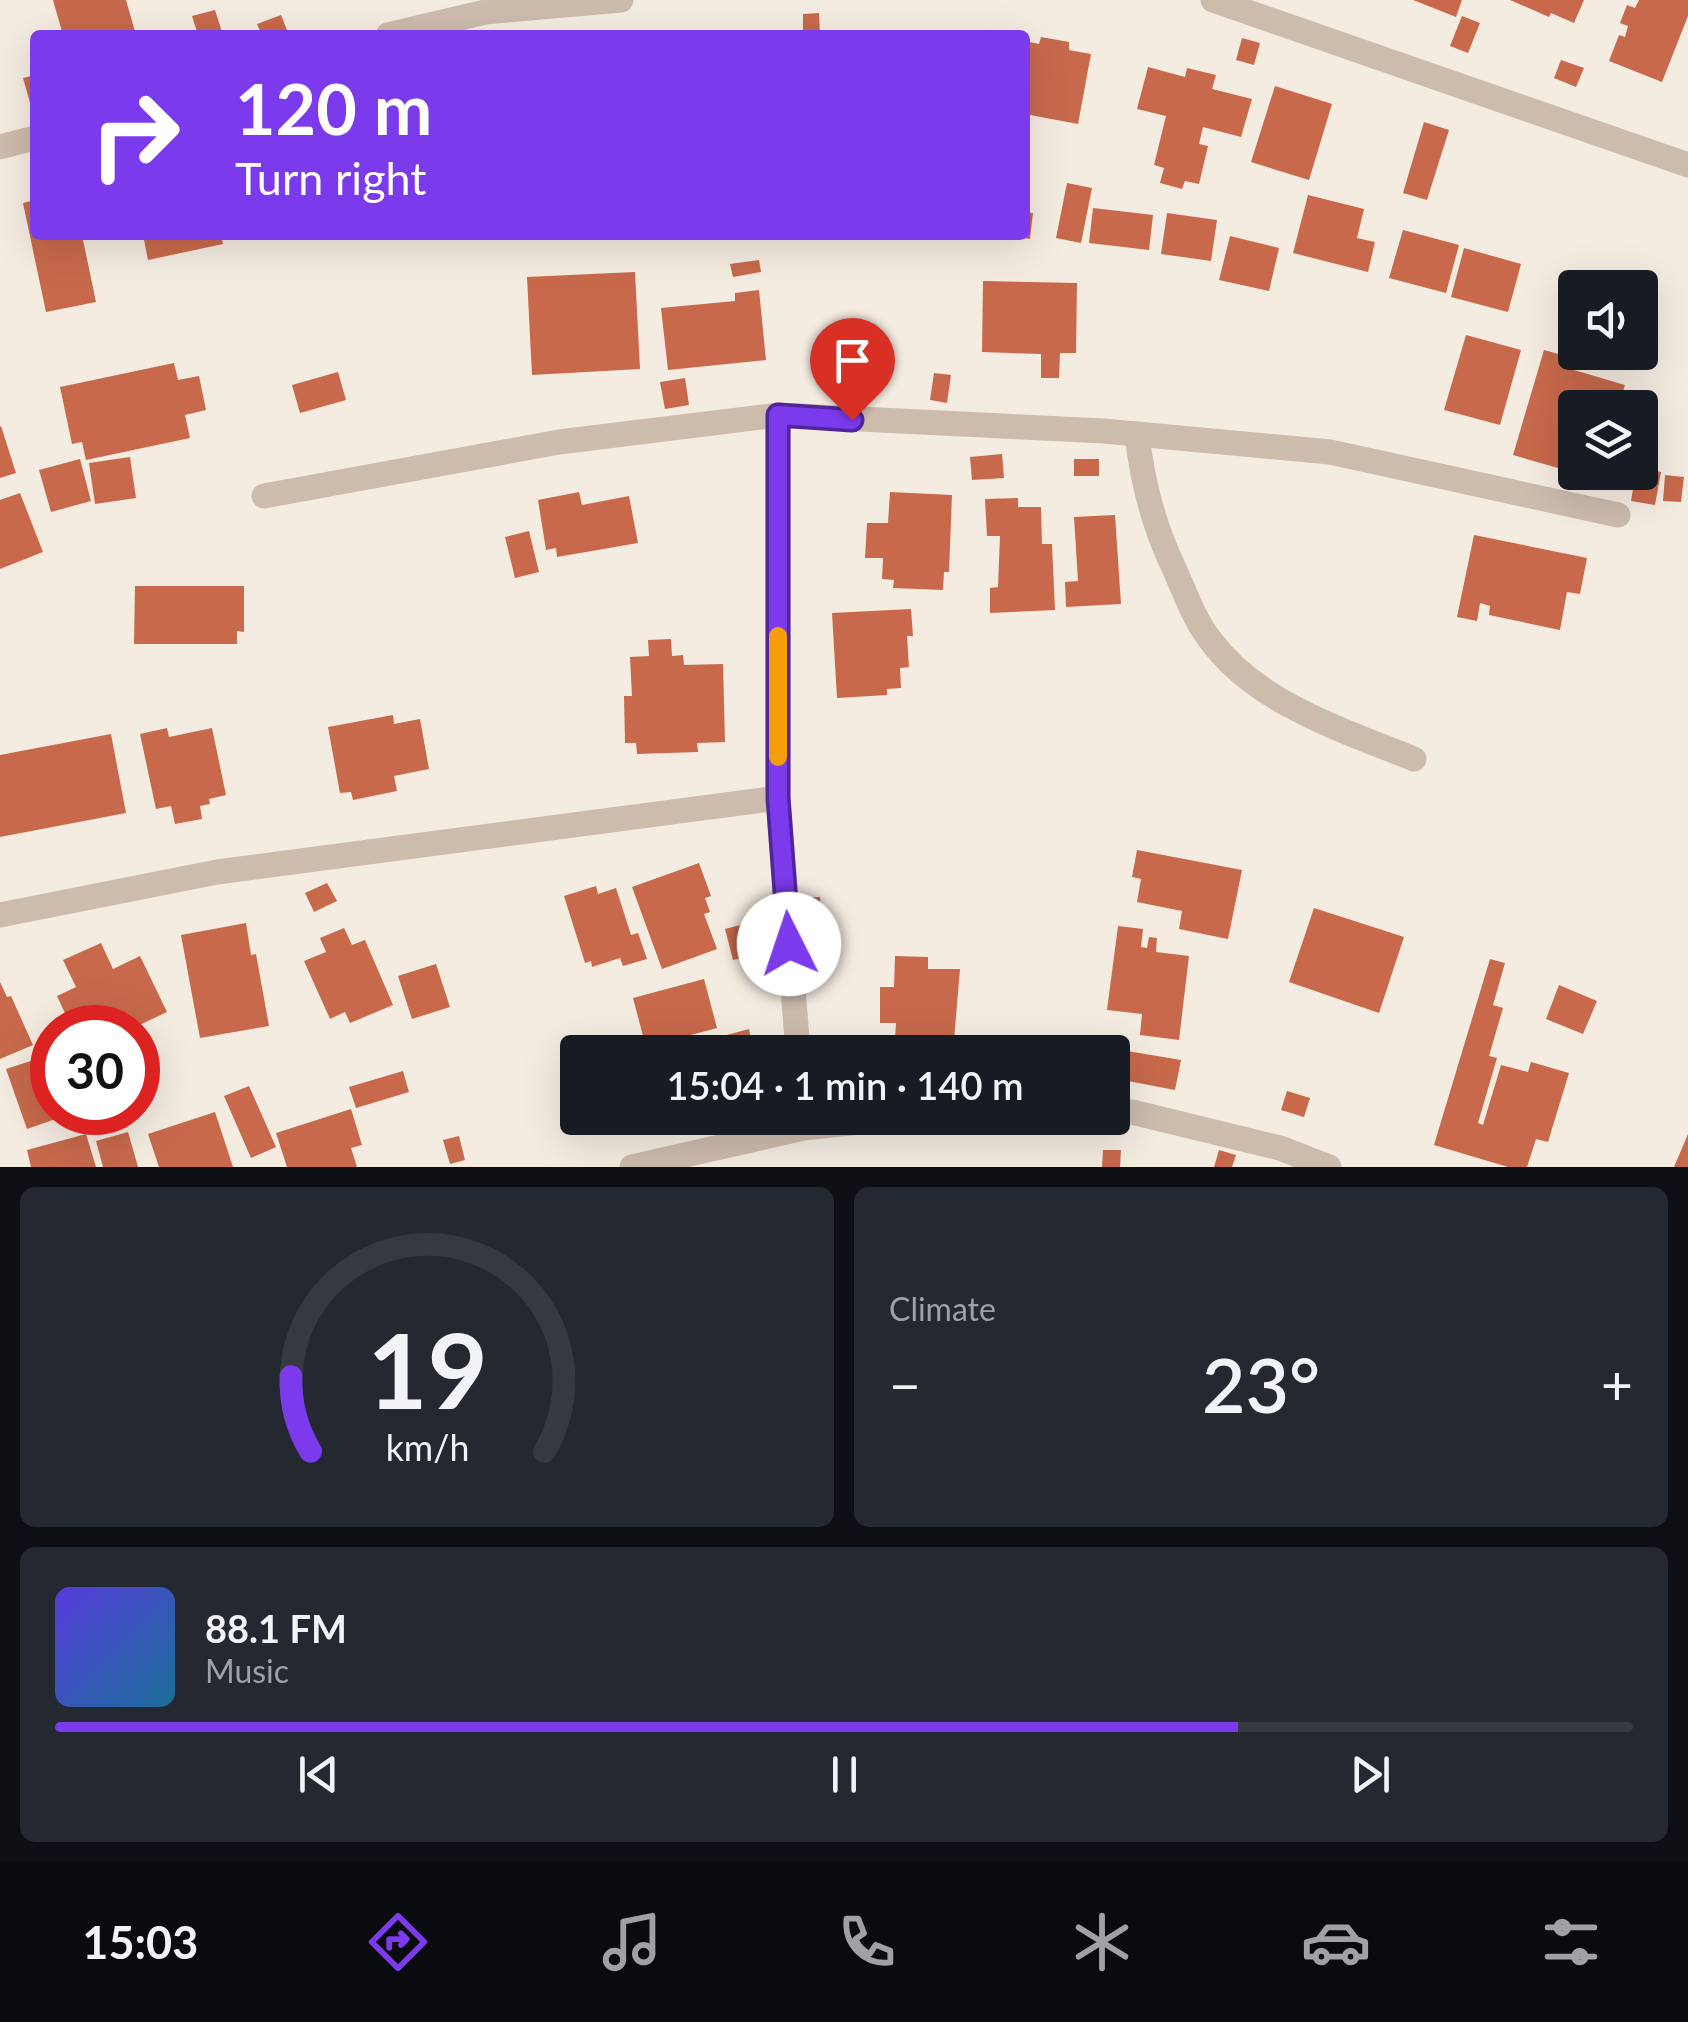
<!DOCTYPE html>
<html lang="en">
<head>
<meta charset="utf-8">
<style>
  :root { --surface:#171b24; --page:#242831; --text:#f1f3f6; --muted:#9ea1a6; --line:#363941; --accent:#7c3aed }
  body { margin:0; font-family:Lato,sans-serif; background:var(--page); color:var(--text); height:100vh; display:flex; flex-direction:column; font-size:38px; white-space:nowrap }
  * { box-sizing:border-box; margin:0 }
  p { font-size:32px; color:var(--muted) }
  .icon { flex:none; width:55px; height:55px; fill:none; stroke:currentColor; stroke-width:2; stroke-linecap:round; stroke-linejoin:round }
  .map { position:relative; height:1167px; overflow:hidden }
  .side { display:flex; flex-direction:column; gap:20px; padding:20px; background:#0d0f14; flex:1 }
  .side>* { flex:none }
  .guide { position:absolute; left:30px; top:30px; width:1000px; height:210px; border-radius:10px; box-shadow:0 10px 40px #0002; background:#7c3aed; color:#fff; overflow:hidden }
  .buttons { position:absolute; left:1558px; top:270px; display:grid; gap:20px }
  .buttons a { display:grid; place-items:center; width:100px; height:100px; border-radius:10px; background:var(--surface); box-shadow:0 10px 40px #0002; font-size:50px }
  .speed { position:absolute; left:30px; top:1005px; display:flex; gap:20px; font-size:50px; font-weight:700; text-align:center }
  .speed>* { display:grid; place-content:center; width:130px; height:130px; border-radius:50%; background:var(--surface); box-shadow:0 10px 40px #0002; line-height:1 }
  .speed .limit { border:15px solid #d22; background:#fff; color:#111 }
  .pin { position:absolute; display:grid; place-items:center; width:85px; height:85px; color:#fff; margin:-102px -42px; border-radius:50% 50% 50% 0; rotate:-45deg; box-shadow:0 0 10px #0007 }
  .pin .icon { rotate:45deg }
  .me { position:absolute; width:110px; margin:-55px; rotate:356deg; stroke-linejoin:round; filter:drop-shadow(0 0 8px #0008) }
  .turn { display:flex; align-items:center; gap:35px; height:210px; padding:0 40px; font-size:45px }
  .turn .icon { width:130px; height:130px; stroke-width:2.5 }
  .turn b { display:block; font-size:70px; line-height:85px }
  .big { font-size:75px; font-weight:600; line-height:1.1 }
  .side .tile { flex:1; display:flex; flex-direction:column; justify-content:center; gap:15px; min-width:0; padding:0 35px; border-radius:15px; background:var(--page) }
  .side .dial { align-items:center; gap:0 }
  .dial svg { height:260px; overflow:visible; fill:none; stroke:var(--line); stroke-width:7; stroke-linecap:round; text-anchor:middle }
  .dial text { fill:var(--text); stroke:none }
  .song { display:flex; align-items:center; gap:30px }
  .cover { width:120px; height:120px; border-radius:15px; background:linear-gradient(135deg,hsl(250 70% 55%),hsl(200 70% 35%)) }
  .played { height:10px; border-radius:5px; background:linear-gradient(90deg,var(--accent) 75%,var(--line) 75%) }
  .keys { display:flex; justify-content:space-around; direction:ltr }
  .heat { display:flex; justify-content:space-between; align-items:center; font-size:55px; direction:ltr }
  .side .tiles { flex:1; display:grid; gap:20px; grid-template-columns:1fr 1fr }
  .tile:last-child { grid-column:span 2 }
  .trip { position:absolute; left:560px; top:1035px; width:570px; height:100px; border-radius:10px; background:var(--surface); box-shadow:0 10px 40px #0002; font-weight:600; line-height:100px; text-align:center }
  .menu { display:flex; height:160px; justify-content:space-around; align-items:center; background:#090b0e; color:var(--muted) }
  .menu .icon { width:70px; height:70px }
  .menu .current { color:var(--accent) }
  .menu b { font-size:45px; color:var(--text) }
  .map>svg:first-child { display:block }
</style>
</head>
<body>
<div class="map">
<svg width="1688" height="1167" viewBox="0 0 1688 1167">
  <rect width="100%" height="100%" fill="#f4ebe1"/>
  <g fill="#c8694b">
    <path d="M53,0H126L136,35H63Z"/>
    <path d="M1413,0H1462L1456,17Z"/>
    <path d="M1510,0H1584L1574,23L1551,13L1549,17Z"/>
    <path d="M1639,0H1688V16L1662,82L1609,61L1619,35L1625,37L1628,26L1620,23L1627,5L1635,8Z"/>
    <path d="M215,10L223,35H198L192,16Z"/>
    <path d="M819,13L820,35H803V14Z"/>
    <path d="M281,15L289,35H262L257,24Z"/>
    <path d="M1462,16L1480,23L1468,53L1450,46Z"/>
    <path d="M1041,37L1069,42V50L1091,54L1078,124L1025,114V41L1039,44Z"/>
    <path d="M1242,38L1260,43L1254,65L1236,60Z"/>
    <path d="M1561,60L1584,68L1576,87L1554,78Z"/>
    <path d="M1148,67L1185,77L1187,68L1216,75L1212,89L1252,99L1241,137L1203,127L1199,144L1208,146L1199,184L1185,181L1182,189L1160,183L1164,168L1154,165L1166,116L1137,109Z"/>
    <path d="M35,75V117H34L23,78Z"/>
    <path d="M1275,86L1332,104L1309,180L1251,162Z"/>
    <path d="M1424,122L1449,130L1427,200L1403,193Z"/>
    <path d="M1067,183L1092,188L1081,243L1056,238Z"/>
    <path d="M1308,195L1364,209L1357,238L1375,242L1368,272L1293,253Z"/>
    <path d="M35,200V235H82L96,302L46,312L23,203Z"/>
    <path d="M1093,208L1153,215L1149,250L1089,243Z"/>
    <path d="M1025,212L1033,213L1030,239L1018,237L1025,235Z"/>
    <path d="M1167,213L1217,220L1211,261L1161,254Z"/>
    <path d="M1403,230L1459,245L1446,293L1389,278Z"/>
    <path d="M143,235H221L223,244L148,260Z"/>
    <path d="M1230,236L1279,248L1269,291L1219,280Z"/>
    <path d="M1464,248L1521,264L1508,312L1451,297Z"/>
    <path d="M759,260L761,272L733,277L730,264Z"/>
    <path d="M635,272L640,369L532,375L527,277Z"/>
    <path d="M983,281L1077,283L1076,353H1060L1059,378H1041V354L982,352Z"/>
    <path d="M759,290L766,360L668,370L661,308L735,301V293Z"/>
    <path d="M1466,335L1521,350L1500,425L1444,410Z"/>
    <path d="M1544,350L1577,359L1574,370L1625,385L1618,408H1575V473L1513,455Z"/>
    <path d="M174,363L178,380L199,376L206,410L185,415L190,438L86,460L82,442L72,444L60,387Z"/>
    <path d="M338,372L346,400L300,413L292,385Z"/>
    <path d="M934,373L951,375L947,403L930,400Z"/>
    <path d="M685,378L689,405L665,409L660,382Z"/>
    <path d="M1,426L16,473L0,478V427Z"/>
    <path d="M1002,454L1004,478L972,480L970,457Z"/>
    <path d="M130,457L136,498L95,504L89,463Z"/>
    <path d="M80,459L91,501L51,512L39,470Z"/>
    <rect x="1074" y="459" width="25" height="17"/>
    <path d="M1640,468L1661,472L1655,505L1631,501L1636,472H1640Z"/>
    <path d="M1665,475L1684,477L1681,502L1663,501Z"/>
    <path d="M579,492L582,505L629,496L638,543L557,557L556,548L546,550L538,500Z"/>
    <path d="M890,492L952,495L949,572H944L943,590L893,588L894,580L882,579L883,558H865L867,523H888Z"/>
    <path d="M20,493L43,552L0,569V500Z"/>
    <path d="M1018,498V507H1041L1042,544H1052L1055,610L990,613V588L998,587L1000,536H987L985,499Z"/>
    <path d="M1115,515L1121,604L1066,607L1065,582L1078,581L1074,517Z"/>
    <path d="M529,531L539,572L515,578L505,537Z"/>
    <path d="M1474,535L1587,558L1580,594L1567,592L1560,630L1489,615L1490,606L1480,603L1477,621L1457,617Z"/>
    <path d="M135,586H244V632L237,631V644H134Z"/>
    <path d="M911,609L913,636H907L909,667L900,668L901,688L887,689V695L837,698L832,613Z"/>
    <path d="M671,639L672,656L683,655L684,665L723,664L725,742L697,743L698,752L637,754L636,743H625L624,696H632L630,657L649,656L648,640Z"/>
    <path d="M393,715L394,724L420,719L429,769L394,776L397,791L353,800L351,792L340,793L328,727Z"/>
    <path d="M167,728L169,737L212,728L226,795L209,799L210,804L200,806L202,819L175,824L171,806L156,809L140,734Z"/>
    <path d="M111,734L126,813L0,837V755Z"/>
    <path d="M1137,850L1242,870L1228,939L1179,929L1182,911L1137,902L1141,879L1132,877Z"/>
    <path d="M699,863L711,896L705,898L710,912L704,914L717,949L662,969L632,887Z"/>
    <path d="M327,883L337,901L314,912L305,893Z"/>
    <path d="M596,886L598,894L616,888L631,935L638,933L647,959L623,966L620,958L592,967L591,961L585,963L564,896Z"/>
    <path d="M820,897L822,928L801,929L800,898Z"/>
    <path d="M1314,908L1404,937L1379,1013L1289,982Z"/>
    <path d="M246,923L251,955L256,954L269,1026L200,1038L181,935Z"/>
    <path d="M748,923L756,955L733,960L725,929Z"/>
    <path d="M1118,926L1143,929L1141,947L1147,948L1149,937L1157,938L1156,952L1189,956L1179,1040L1140,1035L1142,1014L1107,1010Z"/>
    <path d="M344,928L352,945L365,940L393,1005L350,1023L345,1012L330,1019L304,961L326,952L320,938Z"/>
    <path d="M101,943L113,969L140,956L167,1012L133,1028H72L57,996L76,987L63,960Z"/>
    <path d="M895,956L928,957V969H960L954,1040H943L942,1047L914,1046L915,1039H895L896,1023H880V987H894Z"/>
    <path d="M1490,959L1505,963L1493,1005L1503,1008L1489,1056L1497,1058L1478,1123L1483,1125L1501,1065L1528,1072L1531,1062L1569,1073L1548,1142L1536,1139L1527,1167H1508L1434,1145Z"/>
    <path d="M436,964L450,1007L412,1019L398,976Z"/>
    <path d="M704,979L717,1028L646,1047L633,998Z"/>
    <path d="M0,982L7,997L11,996L33,1045L0,1059Z"/>
    <path d="M1559,985L1597,1001L1583,1034L1546,1019Z"/>
    <path d="M749,1029L752,1045L747,1052H664Z"/>
    <path d="M1103,1047L1181,1060L1175,1090L1112,1078V1052H1102Z"/>
    <path d="M52,1054V1112L73,1113L27,1129L6,1069Z"/>
    <path d="M403,1071L409,1092L356,1108L349,1087Z"/>
    <path d="M249,1086L276,1147L251,1158L224,1096Z"/>
    <path d="M1287,1091L1310,1098L1304,1117L1281,1110Z"/>
    <path d="M351,1109L362,1145L351,1148L357,1167H287L276,1133Z"/>
    <path d="M215,1112L233,1167H159L148,1134Z"/>
    <path d="M128,1132L138,1167H103L96,1141Z"/>
    <path d="M86,1134L96,1167H31L27,1150Z"/>
    <path d="M1688,1134V1167H1674Z"/>
    <path d="M459,1136L465,1160L450,1164L443,1140Z"/>
    <path d="M1103,1150H1121L1120,1167H1102Z"/>
    <path d="M1219,1150L1236,1155L1232,1167H1214Z"/>
  </g>
  <g fill="none" stroke-linecap="round" stroke-linejoin="round">
    <g stroke="#cdbbac" stroke-width="25">
      <path d="M1213,0L1688,165"/>
      <path d="M388,35L485,12L621,0"/>
      <path d="M0,147L35,138"/>
      <path d="M778,415V798L798,1052"/>
      <path d="M1137,434C1142,480 1153,524 1173,566C1185,592 1193,618 1211,641C1258,704 1343,730 1414,759"/>
      <path d="M264,496L559,442L778,415L1104,431L1330,452L1618,515"/>
      <path d="M0,915L217,872L778,798"/>
      <path d="M1112,1111L1132,1112L1280,1148L1329,1167"/>
      <path d="M632,1167L804,1128L895,1118"/>
    </g>
  </g>
  <g fill="none" stroke-linecap="round" stroke-linejoin="round">
    <g stroke="#51269a" stroke-width="25">
      <path id="route" d="M789,944L778,798V415L852,420"/>
    </g>
    <use href="#route" stroke="#7c3aed" stroke-width="18"/>
    <path stroke="#f59e0b" stroke-width="18" d="M778,636V757"/>
  </g>
</svg>
<div class="buttons">
<a><svg class="icon" aria-label="sound" viewBox="0 0 24 24"><path d="M4 9h4l5-4v14l-5-4H4zM17 9q2 3 0 6"/></svg></a>
<a><svg class="icon" aria-label="layers" viewBox="0 0 24 24"><path d="M12 4l9 5-9 5-9-5zM3 14l9 5 9-5"/></svg></a>
</div>
<div class="speed"><div class="limit">30</div></div>
<div class="pin" style="left:852px;top:420px;background:#d93025"><svg class="icon" aria-label="arrive" viewBox="0 0 24 24"><path d="M6 21V4h12l-3 4 3 4H6"/></svg></div>
<svg class="me" style="left:789px;top:944px" viewBox="-20 -20 40 40"><circle r="19" fill="#fff"/><path d="M0-13L10 11 0 6-10 11z" fill="#7c3aed"/></svg>
<div class="trip">15:04 · 1 min · 140 m</div>
<div class="guide">
<div class="turn"><svg class="icon" aria-label="right" viewBox="0 0 24 24"><path d="M7 20v-9h11M14 6l5 5-5 5"/></svg><div><b>120 m</b>Turn right</div></div>
</div>
</div>
<section class="side">
<div class="tiles">
<div class="tile dial"><svg viewBox="0 0 100 80">
<path d="M14 69A42 42 0 1 1 86 69"/>
<path d="M14 69A42 42 0 0 1 8 46" stroke="#7c3aed"/>
<text x="50" y="56" font-size="32" font-weight="700">19</text>
<text x="50" y="72" font-size="11">km/h</text>
</svg></div>
<div class="tile"><p>Climate</p>
<div class="heat"><a>−</a><b class="big">23°</b><a>+</a></div>
</div>
<div class="tile">
<div class="song"><i class="cover"></i><div><b>88.1 FM</b><p>Music</p></div></div>
<div class="played"></div>
<div class="keys"><svg class="icon" aria-label="previous" viewBox="0 0 24 24"><path d="M18 5L8 12l10 7zM5 5v14"/></svg><svg class="icon" aria-label="pause" viewBox="0 0 24 24"><path d="M8 5v14M16 5v14"/></svg><svg class="icon" aria-label="next" viewBox="0 0 24 24"><path d="M6 5l10 7-10 7zM19 5v14"/></svg></div>
</div>
</div>
</section>
<nav class="menu">
<b>15:03</b>
<svg class="icon current" aria-label="directions" viewBox="0 0 24 24"><path d="M12 3l9 9-9 9-9-9zM9 14v-3h6M13 9l2 2-2 2"/></svg>
<svg class="icon" aria-label="music" viewBox="0 0 24 24"><path d="M9 18V5l10-2v13"/><circle cx="6" cy="18" r="3"/><circle cx="16" cy="16" r="3"/></svg>
<svg class="icon" aria-label="phone" viewBox="0 0 24 24"><path d="M5 4h4l2 5-3 2q2 4 5 5l2-3 5 2v4C11 20 4 13 5 4z"/></svg>
<svg class="icon" aria-label="climate" viewBox="0 0 24 24"><path d="M12 3v18M4 7l16 10M4 17L20 7"/></svg>
<svg class="icon" aria-label="car" viewBox="0 0 24 24"><path d="M5 17H2v-5l4-1 3-4h7l3 4 3 1v5h-3M9 17h6M6 11h13"/><circle cx="7" cy="17" r="2"/><circle cx="17" cy="17" r="2"/></svg>
<svg class="icon" aria-label="filters" viewBox="0 0 24 24"><path d="M4 7h16M4 17h16"/><circle cx="9" cy="7" r="2"/><circle cx="15" cy="17" r="2"/></svg>
</nav>
</body>
</html>
